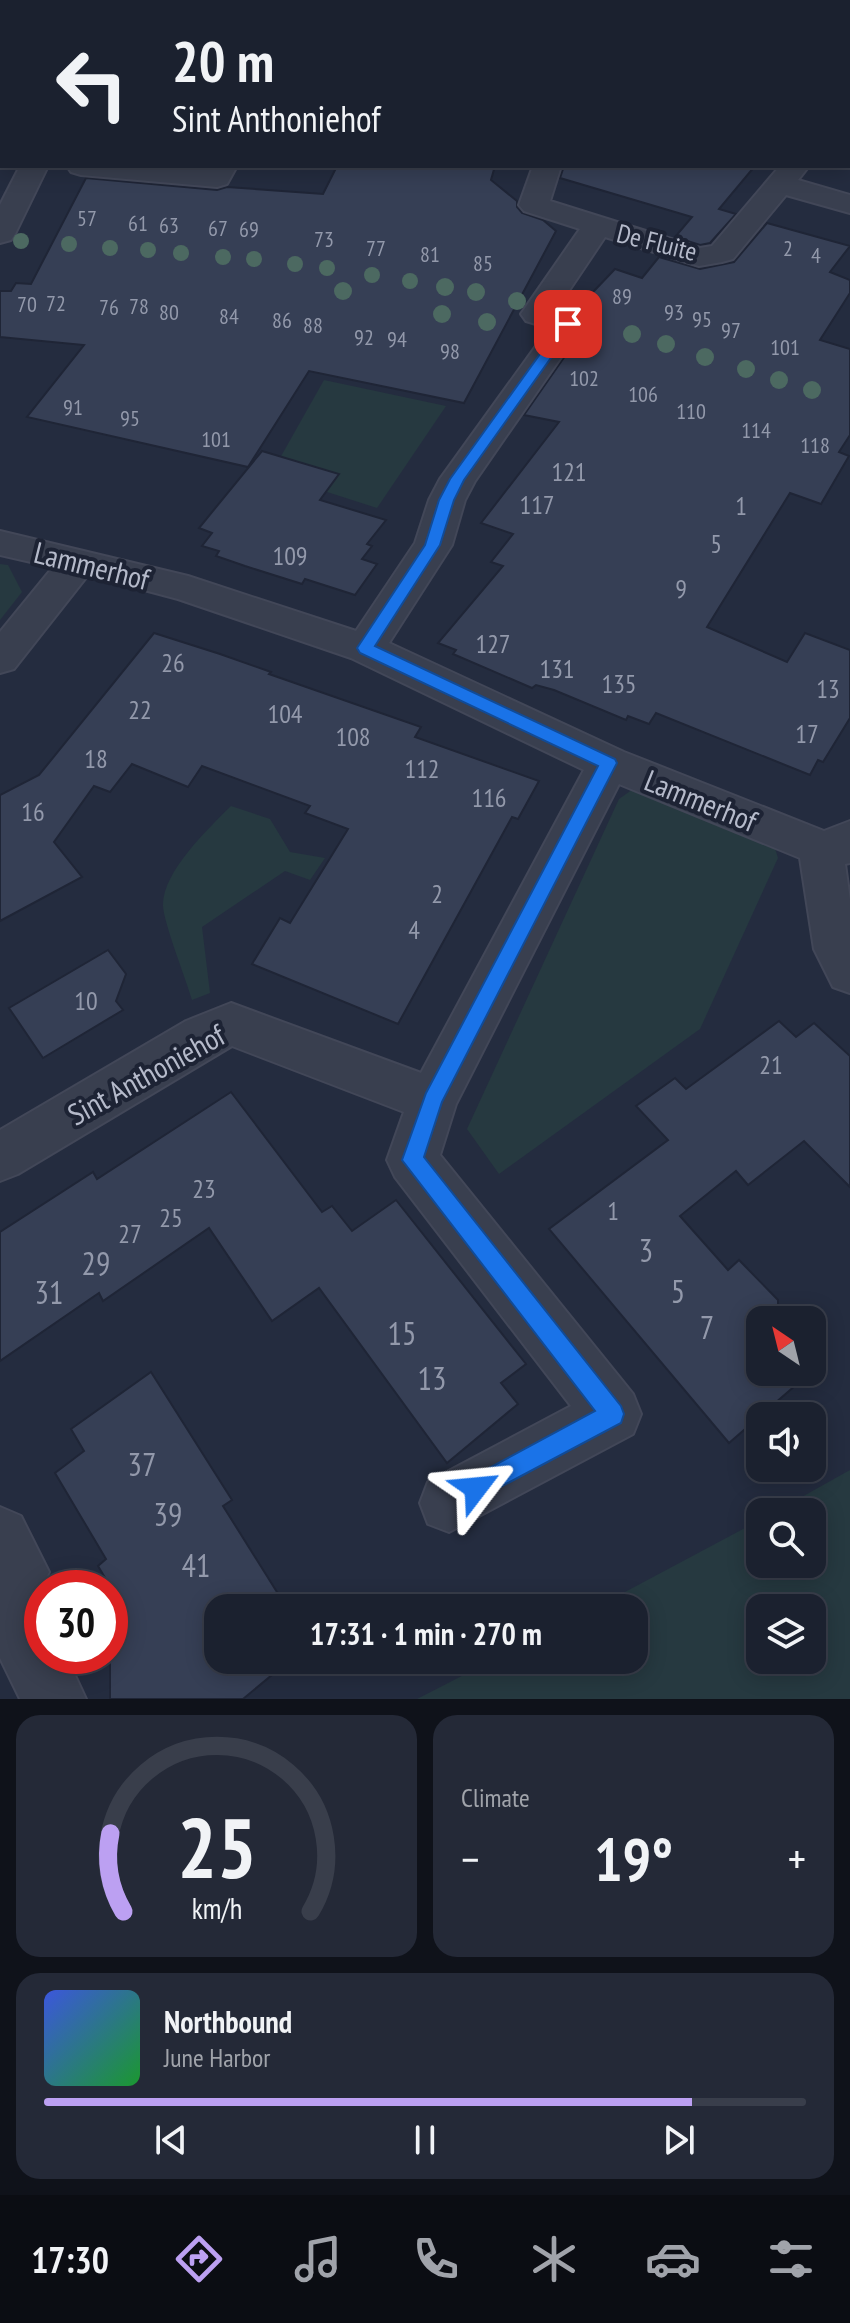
<!DOCTYPE html>
<html lang="en">
<head>
<meta charset="utf-8">
<style>
  :root { --surface:#1b212f; --page:#242937; --text:#f1f3f6; --muted:#a0a3aa; --line:#393e4b; --accent:#bca0f2 }
  body { margin:0; font-family:"PT Sans Narrow",sans-serif; background:var(--page); color:var(--text); height:100vh; display:flex; flex-direction:column; font-size:30px; white-space:nowrap }
  * { box-sizing:border-box; margin:0 }
  p { font-size:26px; color:var(--muted) }
  .icon { flex:none; width:44px; height:44px; fill:none; stroke:currentColor; stroke-width:2; stroke-linecap:round; stroke-linejoin:round }
  .map { position:relative; height:1699px; overflow:hidden }
  .side { display:flex; flex-direction:column; gap:16px; padding:16px; background:#0f121a; flex:1 }
  .side>* { flex:none }
  .guide { position:absolute; left:0px; top:0px; width:850px; height:168px; box-shadow:0 4px 20px #0003,0 0 0 2px var(--line); background:#1b212f; color:var(--text); overflow:hidden }
  .needle { width:52px; rotate:325deg }
  .controls { position:absolute; left:746px; top:1306px; display:grid; gap:16px }
  .controls a { display:grid; place-items:center; width:80px; height:80px; border-radius:16px; background:var(--surface); box-shadow:0 4px 20px #0003,0 0 0 2px var(--line); font-size:40px }
  .speed { position:absolute; left:24px; top:1570px; display:flex; gap:16px; font-size:40px; font-weight:700; text-align:center }
  .speed>* { display:grid; place-content:center; width:104px; height:104px; border-radius:50%; background:var(--surface); box-shadow:0 4px 20px #0003,0 0 0 2px var(--line); line-height:1 }
  .speed .limit { border:12px solid #d22; background:#fff; color:#111 }
  .pin { position:absolute; display:grid; place-items:center; width:68px; height:68px; color:#fff; margin:-34px; border-radius:16px; box-shadow:0 4px 12px #0006 }
  .me { position:absolute; width:88px; margin:-44px; rotate:61deg; stroke-linejoin:round; filter:drop-shadow(0 0 6px #0008) }
  .turn { display:flex; align-items:center; gap:28px; height:168px; padding:0 40px; font-size:36px }
  .turn .icon { width:104px; height:104px; stroke-width:2.5 }
  .turn b { display:block; font-size:56px; line-height:68px }
  .big { font-size:60px; font-weight:600; line-height:1.1 }
  .side .tile { flex:1; display:flex; flex-direction:column; justify-content:center; gap:12px; min-width:0; padding:0 28px; border-radius:24px; background:var(--page) }
  .side .dial { align-items:center; gap:0 }
  .dial svg { height:208px; overflow:visible; fill:none; stroke:var(--line); stroke-width:7; stroke-linecap:round; text-anchor:middle }
  .dial text { fill:var(--text); stroke:none }
  .song { display:flex; align-items:center; gap:24px }
  .cover { width:96px; height:96px; border-radius:12px; background:linear-gradient(135deg,hsl(230 70% 55%),hsl(130 70% 35%)) }
  .played { height:8px; border-radius:4px; background:linear-gradient(90deg,var(--accent) 85%,var(--line) 85%) }
  .keys { display:flex; justify-content:space-around; direction:ltr }
  .heat { display:flex; justify-content:space-between; align-items:center; font-size:44px; direction:ltr }
  .side .tiles { flex:1; display:grid; gap:16px; grid-template-columns:1fr 1fr }
  .tile:last-child { grid-column:span 2 }
  .trip { position:absolute; left:204px; top:1594px; width:444px; height:80px; border-radius:24px; background:var(--surface); box-shadow:0 4px 20px #0003,0 0 0 2px var(--line); font-weight:600; line-height:80px; text-align:center }
  .tab-bar { display:flex; height:128px; justify-content:space-around; align-items:center; background:#0b0d13; color:var(--muted) }
  .tab-bar .icon { width:56px; height:56px }
  .tab-bar .selected { color:var(--accent) }
  .tab-bar b { font-size:36px; color:var(--text) }
  .map>svg:first-child { display:block }
</style>
</head>
<body>
<div class="map">
<svg width="850" height="1699" viewBox="0 0 850 1699">
  <rect width="100%" height="100%" fill="#242c3f"/>
  <g fill="#263940" fill-rule="evenodd">
    <path d="M324,380L446,406L377,508L271,474Z"/>
    <path d="M0,564L8,565L22,592L0,620Z"/>
    <path d="M636,787L772,839L778,858L700,1029L499,1174L467,1129L619,799Z"/>
    <path d="M231,806L270,819L290,852L325,858L310,880L285,871L202,927L210,993L192,1000C186,979 164,924 163,906C162,872 209,828 231,806Z"/>
    <path d="M850,1470V1699H417L493,1660H634V1608H595L760,1520V1564H812V1512H775ZM760,1608H812V1660H760Z"/>
  </g>
  <g fill="#363f55" stroke="#1f2536" stroke-width="2">
    <path d="M337,166H495L491,180L517,201V207L522,213L543,220L556,231L464,403L309,371L248,467L27,417L84,345L0,337V291H11L16,283L31,284L86,178L217,190L227,187L323,194Z"/>
    <path d="M564,166H755L719,209L736,214L710,243L700,245L675,237L692,217L560,178Z"/>
    <path d="M767,223L850,246L830,272L850,280V293L820,340L850,349V435L839,452L849,456L821,504L790,493L707,627L787,662L805,633L850,650V718L823,762L818,760L810,775L656,713L649,724L628,716L626,720L554,690L536,685L532,688L453,654L456,650L438,643L503,566L491,562L513,534L481,523L559,422L524,415L586,326L581,315L574,312L615,269L642,278L659,257L700,269L734,262Z"/>
    <path d="M262,451L339,474L320,500L386,520L367,544L372,546L362,559L377,564L355,595L305,579L302,584L245,566L216,556L219,551L202,546L212,533L199,528Z"/>
    <path d="M154,633L220,654L271,672L269,674L421,727L415,737L539,781L518,819L512,817L398,1024L252,964L280,918L290,923L348,829L305,813L310,806L202,766L188,787L132,764L110,792L94,786L54,842L82,877L0,921V795L39,775Z"/>
    <path d="M108,950L126,974L116,1001L123,1010L43,1058L9,1008Z"/>
    <path d="M779,1021L796,1037L814,1023L850,1056V1187L804,1141L748,1185L736,1171L680,1216L728,1270L739,1260L778,1300V1315L774,1320H760V1372H811L729,1443L549,1229L668,1140L636,1106L675,1078L686,1089Z"/>
    <path d="M231,1092L322,1212L332,1206L352,1231L396,1200L526,1364L501,1383L518,1404L447,1463L319,1288L272,1321L209,1228L103,1301L99,1293L0,1361V1232L93,1172L97,1179Z"/>
    <path d="M151,1372L232,1500L223,1506L287,1608H218V1660H290L243,1699H110V1586L98,1566L106,1559L55,1473L84,1451L71,1429Z"/>
  </g>
  <g fill="none" stroke-linecap="round" stroke-linejoin="round">
    <g stroke="#424758" stroke-width="4">
      <g id="minor">
        <rect x="215" y="0" width="24" height="2"/>
        <path d="M425,0H451L452,2H426Z"/>
        <path d="M2,64V81L0,82V65Z"/>
        <path d="M848,87H850L848,105Z"/>
        <path d="M20,166H48L15,234L11,240L0,243V205Z"/>
        <path d="M67,166L207,169L209,166H237L227,184L217,187L81,175L71,172Z"/>
        <path d="M533,166H561L550,201L700,248L712,246L780,166H809L798,180L850,195V213L786,195L733,259L722,262L699,266L605,237L556,310L579,317L584,324L475,481L465,500L452,545L389,643L624,752L824,831L850,821V863L845,864L850,900V993L833,987L814,949L800,858L619,784L456,1104L440,1155L633,1394L641,1414L633,1434L449,1532L428,1524L420,1503L428,1482L571,1406L395,1177L387,1160L404,1112L232,1046L18,1174L0,1181V1130L186,1021L231,1003L421,1073L584,770L351,658L178,599L88,575L14,669L0,673V632L53,567L0,555V531L188,576L356,631L415,543L429,500L440,479L549,328L526,321L521,314L580,229L524,211L519,205Z"/>
        <path d="M0,1507L21,1516L49,1572L36,1599L42,1611V1656H66L86,1699H20L0,1658Z"/>
      </g>
    </g>
    <use href="#minor" fill="#393f4f" fill-rule="evenodd"/>
  </g>
  <g fill="#4c6961">
    <circle cx="21" cy="241" r="8"/>
    <circle cx="69" cy="244" r="8"/>
    <circle cx="110" cy="248" r="8"/>
    <circle cx="148" cy="250" r="8"/>
    <circle cx="181" cy="253" r="8"/>
    <circle cx="223" cy="257" r="8"/>
    <circle cx="254" cy="259" r="8"/>
    <circle cx="295" cy="264" r="8"/>
    <circle cx="327" cy="268" r="8"/>
    <circle cx="372" cy="275" r="8"/>
    <circle cx="410" cy="281" r="8"/>
    <circle cx="445" cy="287" r="9"/>
    <circle cx="343" cy="291" r="9"/>
    <circle cx="476" cy="292" r="9"/>
    <circle cx="517" cy="301" r="9"/>
    <circle cx="442" cy="314" r="9"/>
    <circle cx="487" cy="322" r="9"/>
    <circle cx="632" cy="334" r="9"/>
    <circle cx="585" cy="338" r="9"/>
    <circle cx="666" cy="344" r="9"/>
    <circle cx="705" cy="357" r="9"/>
    <circle cx="746" cy="369" r="9"/>
    <circle cx="779" cy="380" r="9"/>
    <circle cx="812" cy="390" r="9"/>
  </g>
  <path fill="#1a73e8" stroke="#114b97" stroke-width="2" d="M563,322L575,324L464,480L454,500L440,545L375,646L615,759L617,763L442,1102L424,1157L621,1406L624,1414L621,1423L476,1500L467,1497L464,1488L467,1480L595,1411L402,1160L426,1093L598,766L360,653L357,648L425,545L439,500L450,479Z"/>
  <g text-anchor="middle" dominant-baseline="central" stroke-width="8" stroke-linejoin="round" paint-order="stroke">
    <g font-size="22" fill="#9399ab">
      <text x="87" y="218">57</text>
      <text x="138" y="223">61</text>
      <text x="169" y="225">63</text>
      <text x="218" y="228">67</text>
      <text x="249" y="229">69</text>
      <text x="324" y="239">73</text>
      <text x="376" y="248">77</text>
      <text x="788" y="248">2</text>
      <text x="430" y="254">81</text>
      <text x="816" y="255">4</text>
      <text x="483" y="263">85</text>
      <text x="622" y="296">89</text>
      <text x="56" y="303">72</text>
      <text x="27" y="304">70</text>
      <text x="139" y="306">78</text>
      <text x="109" y="307">76</text>
      <text x="169" y="312">80</text>
      <text x="674" y="312">93</text>
      <text x="229" y="316">84</text>
      <text x="702" y="319">95</text>
      <text x="282" y="320">86</text>
      <text x="313" y="325">88</text>
      <text x="731" y="330">97</text>
      <text x="364" y="337">92</text>
      <text x="397" y="339">94</text>
      <text x="785" y="347">101</text>
      <text x="450" y="351">98</text>
      <text x="584" y="378">102</text>
      <text x="643" y="394">106</text>
      <text x="73" y="407">91</text>
      <text x="691" y="411">110</text>
      <text x="130" y="418">95</text>
      <text x="756" y="430">114</text>
      <text x="216" y="439">101</text>
      <text x="815" y="445">118</text>
    </g>
    <g font-size="26" fill="#b5baca" stroke="#1d2334">
      <text transform="translate(657 242) rotate(14)">De Fluite</text>
    </g>
    <g font-size="26" fill="#9399ab">
      <text x="569" y="471">121</text>
      <text x="537" y="504">117</text>
      <text x="741" y="505">1</text>
      <text x="716" y="543">5</text>
      <text x="290" y="555">109</text>
      <text x="681" y="588">9</text>
      <text x="493" y="643">127</text>
      <text x="173" y="662">26</text>
      <text x="557" y="668">131</text>
      <text x="619" y="683">135</text>
      <text x="828" y="688">13</text>
      <text x="140" y="709">22</text>
      <text x="285" y="713">104</text>
      <text x="807" y="733">17</text>
      <text x="353" y="736">108</text>
      <text x="96" y="758">18</text>
      <text x="422" y="768">112</text>
      <text x="489" y="797">116</text>
      <text x="33" y="811">16</text>
      <text x="437" y="893">2</text>
      <text x="414" y="929">4</text>
      <text x="86" y="1000">10</text>
      <text x="771" y="1064">21</text>
      <text x="204" y="1188">23</text>
      <text x="613" y="1210">1</text>
      <text x="171" y="1217">25</text>
      <text x="130" y="1233">27</text>
    </g>
    <g font-size="30" fill="#b5baca" stroke="#1d2334">
      <text transform="translate(92 565) rotate(14)">Lammerhof</text>
      <text transform="translate(701 800) rotate(22)">Lammerhof</text>
      <text transform="translate(146 1074) rotate(-29)">Sint Anthoniehof</text>
    </g>
    <g font-size="32" fill="#9399ab">
      <text x="646" y="1250">3</text>
      <text x="96" y="1263">29</text>
      <text x="678" y="1291">5</text>
      <text x="49" y="1292">31</text>
      <text x="707" y="1327">7</text>
      <text x="402" y="1333">15</text>
      <text x="432" y="1378">13</text>
      <text x="142" y="1464">37</text>
      <text x="168" y="1514">39</text>
      <text x="196" y="1565">41</text>
    </g>
  </g>
</svg>
<div class="controls">
<a><svg class="needle" viewBox="-14 -14 28 28"><path d="M0-13l5 13h-10z" fill="#e53935"/><path d="M0 13l5-13h-10z" fill="#a0a3aa"/></svg></a>
<a><svg class="icon" aria-label="sound" viewBox="0 0 24 24"><path d="M4 9h4l5-4v14l-5-4H4zM17 9q2 3 0 6"/></svg></a>
<a><svg class="icon" aria-label="search" viewBox="0 0 24 24"><circle cx="10" cy="10" r="6"/><path d="M15 15l6 6"/></svg></a>
<a><svg class="icon" aria-label="layers" viewBox="0 0 24 24"><path d="M12 4l9 5-9 5-9-5zM3 14l9 5 9-5"/></svg></a>
</div>
<div class="speed"><div class="limit">30</div></div>
<div class="pin" style="left:568px;top:324px;background:#d93025"><svg class="icon" aria-label="arrive" viewBox="0 0 24 24"><path d="M6 21V4h12l-3 4 3 4H6"/></svg></div>
<svg class="me" style="left:476px;top:1488px" viewBox="-20 -20 40 40"><path d="M0-17L14 15 0 8-14 15z" fill="#1a73e8" stroke="#fff" stroke-width="4"/></svg>
<div class="trip">17:31 · 1 min · 270 m</div>
<div class="guide">
<div class="turn"><svg class="icon" aria-label="left" viewBox="0 0 24 24"><path d="M17 20v-9H6M10 6l-5 5 5 5"/></svg><div><b>20 m</b>Sint Anthoniehof</div></div>
</div>
</div>
<section class="side">
<div class="tiles">
<div class="tile dial"><svg viewBox="0 0 100 80">
<path d="M14 69A42 42 0 1 1 86 69"/>
<path d="M14 69A42 42 0 0 1 9 39" stroke="#bca0f2"/>
<text x="50" y="56" font-size="32" font-weight="700">25</text>
<text x="50" y="72" font-size="11">km/h</text>
</svg></div>
<div class="tile"><p>Climate</p>
<div class="heat"><a>−</a><b class="big">19°</b><a>+</a></div>
</div>
<div class="tile">
<div class="song"><i class="cover"></i><div><b>Northbound</b><p>June Harbor</p></div></div>
<div class="played"></div>
<div class="keys"><svg class="icon" aria-label="previous" viewBox="0 0 24 24"><path d="M18 5L8 12l10 7zM5 5v14"/></svg><svg class="icon" aria-label="pause" viewBox="0 0 24 24"><path d="M8 5v14M16 5v14"/></svg><svg class="icon" aria-label="next" viewBox="0 0 24 24"><path d="M6 5l10 7-10 7zM19 5v14"/></svg></div>
</div>
</div>
</section>
<nav class="tab-bar">
<b>17:30</b>
<svg class="icon selected" aria-label="directions" viewBox="0 0 24 24"><path d="M12 3l9 9-9 9-9-9zM9 14v-3h6M13 9l2 2-2 2"/></svg>
<svg class="icon" aria-label="music" viewBox="0 0 24 24"><path d="M9 18V5l10-2v13"/><circle cx="6" cy="18" r="3"/><circle cx="16" cy="16" r="3"/></svg>
<svg class="icon" aria-label="phone" viewBox="0 0 24 24"><path d="M5 4h4l2 5-3 2q2 4 5 5l2-3 5 2v4C11 20 4 13 5 4z"/></svg>
<svg class="icon" aria-label="climate" viewBox="0 0 24 24"><path d="M12 3v18M4 7l16 10M4 17L20 7"/></svg>
<svg class="icon" aria-label="car" viewBox="0 0 24 24"><path d="M5 17H2v-5l4-1 3-4h7l3 4 3 1v5h-3M9 17h6M6 11h13"/><circle cx="7" cy="17" r="2"/><circle cx="17" cy="17" r="2"/></svg>
<svg class="icon" aria-label="filters" viewBox="0 0 24 24"><path d="M4 7h16M4 17h16"/><circle cx="9" cy="7" r="2"/><circle cx="15" cy="17" r="2"/></svg>
</nav>
</body>
</html>
